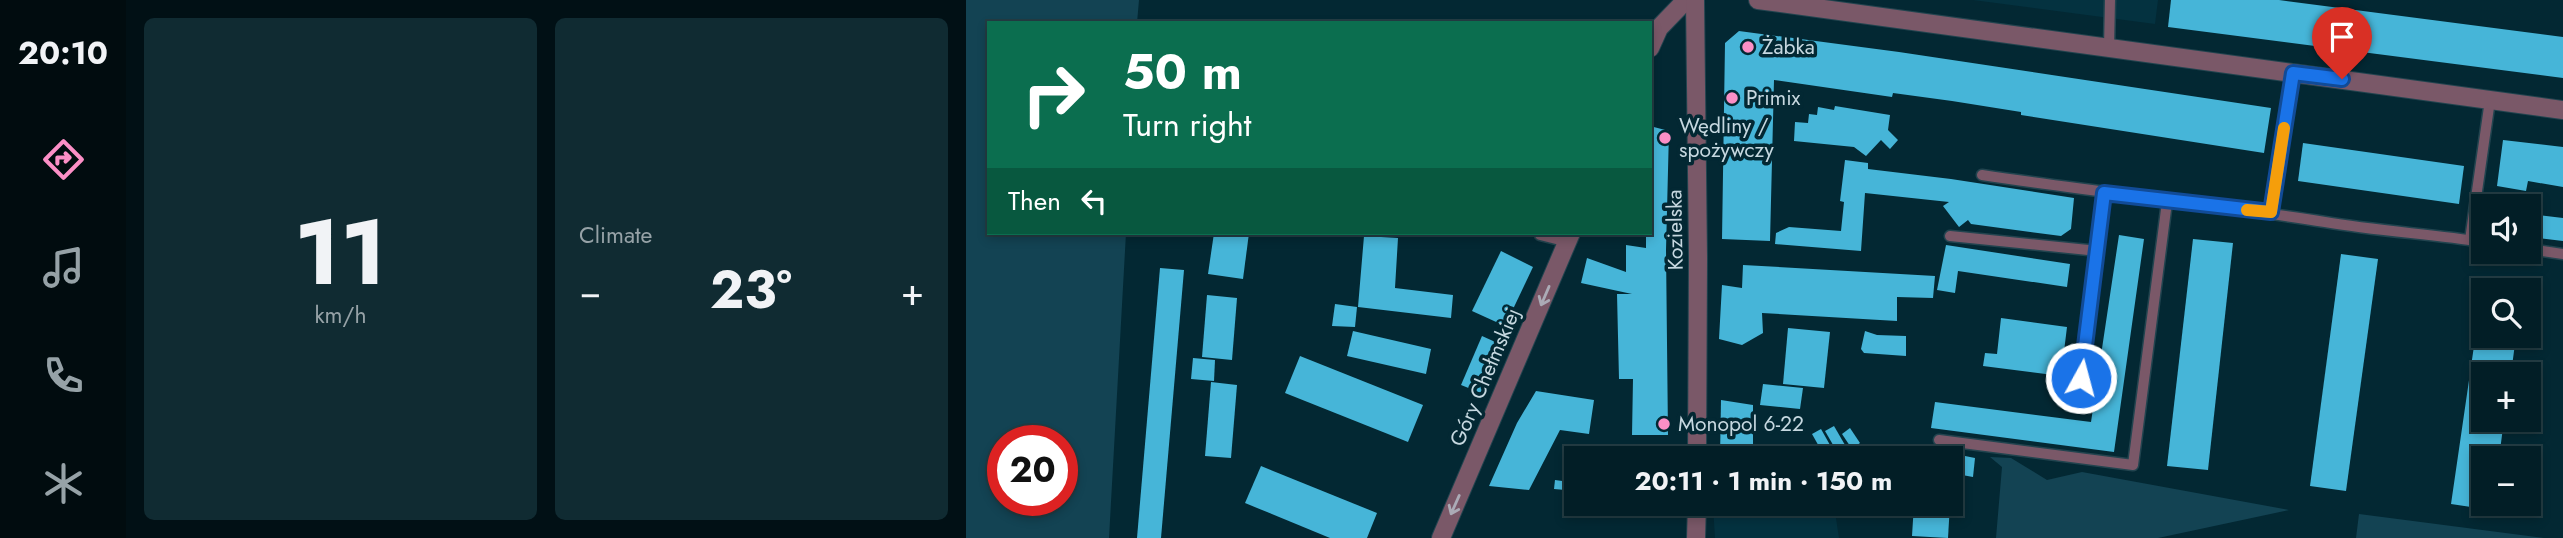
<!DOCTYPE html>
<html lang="en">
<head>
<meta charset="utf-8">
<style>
  :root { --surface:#021e26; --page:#102b32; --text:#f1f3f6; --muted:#96a2a7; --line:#233c43; --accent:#fb8fc6 }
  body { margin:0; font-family:Jost,sans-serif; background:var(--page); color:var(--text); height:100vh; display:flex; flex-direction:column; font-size:26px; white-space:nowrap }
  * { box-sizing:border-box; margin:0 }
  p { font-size:23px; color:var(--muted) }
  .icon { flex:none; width:38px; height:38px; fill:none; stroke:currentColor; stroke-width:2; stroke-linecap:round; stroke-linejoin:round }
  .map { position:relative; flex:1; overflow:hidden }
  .sheet { display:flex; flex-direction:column; gap:18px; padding:18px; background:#011015; width:840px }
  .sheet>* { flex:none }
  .top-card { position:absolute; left:21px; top:21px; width:665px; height:214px; border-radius:0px; box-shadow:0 4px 10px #0003,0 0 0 2px var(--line); background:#0b6e4f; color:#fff; overflow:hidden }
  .buttons { position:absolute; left:1505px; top:194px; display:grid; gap:14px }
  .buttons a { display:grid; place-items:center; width:70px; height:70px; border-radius:0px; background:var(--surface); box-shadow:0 4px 10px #0003,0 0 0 2px var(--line); font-size:35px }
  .speed { position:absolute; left:21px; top:425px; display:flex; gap:14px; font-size:35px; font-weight:700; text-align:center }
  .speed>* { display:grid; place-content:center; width:91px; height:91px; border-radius:50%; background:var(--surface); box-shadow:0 4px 10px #0003,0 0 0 2px var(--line); line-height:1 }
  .speed .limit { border:10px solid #d22; background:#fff; color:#111 }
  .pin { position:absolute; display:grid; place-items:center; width:60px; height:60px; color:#fff; margin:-72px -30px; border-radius:50% 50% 50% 0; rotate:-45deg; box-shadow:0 0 7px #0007 }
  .pin .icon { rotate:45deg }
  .me { position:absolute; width:77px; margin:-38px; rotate:7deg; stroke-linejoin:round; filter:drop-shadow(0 0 5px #0008) }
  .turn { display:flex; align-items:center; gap:24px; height:147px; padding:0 21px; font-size:32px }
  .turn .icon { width:91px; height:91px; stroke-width:2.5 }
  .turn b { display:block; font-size:49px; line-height:60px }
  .then { display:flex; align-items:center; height:66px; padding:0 21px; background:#0003; gap:14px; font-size:26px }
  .big { font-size:52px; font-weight:700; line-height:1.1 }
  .sheet .tile { flex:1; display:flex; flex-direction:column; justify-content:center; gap:10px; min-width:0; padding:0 24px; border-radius:10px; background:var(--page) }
  .sheet .dial { align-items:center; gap:0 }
  .dial b { font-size:91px; line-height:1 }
  .heat { display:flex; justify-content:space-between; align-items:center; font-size:38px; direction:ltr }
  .sheet .tiles { flex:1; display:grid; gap:18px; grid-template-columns:repeat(2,1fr) }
  .trip { position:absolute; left:598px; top:446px; width:399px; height:70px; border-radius:0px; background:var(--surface); box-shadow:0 4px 10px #0003,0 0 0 2px var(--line); font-weight:700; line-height:70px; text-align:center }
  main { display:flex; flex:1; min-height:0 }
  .tabs { display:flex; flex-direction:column; width:126px; justify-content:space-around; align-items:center; background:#010c0f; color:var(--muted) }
  .tabs .icon { width:49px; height:49px }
  .tabs .current { color:var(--accent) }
  .tabs b { font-size:32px; color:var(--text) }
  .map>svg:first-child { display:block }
</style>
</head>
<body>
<main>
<nav class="tabs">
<b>20:10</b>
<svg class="icon current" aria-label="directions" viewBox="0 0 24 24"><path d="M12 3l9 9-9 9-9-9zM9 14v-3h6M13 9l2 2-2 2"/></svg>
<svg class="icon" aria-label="music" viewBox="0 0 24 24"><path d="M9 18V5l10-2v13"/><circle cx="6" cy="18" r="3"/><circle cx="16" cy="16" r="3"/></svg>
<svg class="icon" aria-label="phone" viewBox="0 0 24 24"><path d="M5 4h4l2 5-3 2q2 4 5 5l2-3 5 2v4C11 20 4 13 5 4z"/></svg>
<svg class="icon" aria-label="climate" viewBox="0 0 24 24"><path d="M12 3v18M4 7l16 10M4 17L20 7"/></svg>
</nav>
<section class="sheet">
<div class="tiles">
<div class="tile dial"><b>11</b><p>km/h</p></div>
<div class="tile"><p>Climate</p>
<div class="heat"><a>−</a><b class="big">23°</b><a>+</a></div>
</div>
</div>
</section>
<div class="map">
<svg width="1597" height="538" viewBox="0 0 1597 538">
  <rect width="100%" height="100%" fill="#032833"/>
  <g fill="#043240">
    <path d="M1007,0H1192L1189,24Z"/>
    <path d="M747,506L869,512L873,538H749Z"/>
  </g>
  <g fill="#134353" fill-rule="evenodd">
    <path d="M0,0H173L171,23H23V233H160L143,538H0ZM37,441H96V500H37Z"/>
    <path d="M1024,457L1045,458L1081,480L1116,472L1323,510L1192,538H1030L1036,467Z"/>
    <path d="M1393,514L1578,538H1390Z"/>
  </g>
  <g fill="#46b5d8">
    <path d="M1205,0H1313L1597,37V78L1202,27Z"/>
    <path d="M773,31L933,52L1305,108L1298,153L1055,115V112L986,101L927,93L926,97L808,80L804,241L756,239L759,43Z"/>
    <path d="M869,106L924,115L922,130L932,140L924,149L915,140L900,156L888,147L828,141L829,122L842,123L843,114L851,115L852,107L868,110Z"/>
    <path d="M684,126L703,131L700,250L702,435H666L667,379H653L651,294H666L615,283L621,258L660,272V245L680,248V233H684Z"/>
    <path d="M1537,140L1597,147V187L1562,181L1560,191L1531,186Z"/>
    <path d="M1337,143L1498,166L1493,204L1332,181Z"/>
    <path d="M879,160L902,163V169L985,179L1108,198L1105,229L1095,236L1005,224L1002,220L993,227L977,206L983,202L899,193L895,251L809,244L810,233L823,227L875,231L878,202L874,201Z"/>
    <path d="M1563,214L1597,218V241L1563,237Z"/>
    <path d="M248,233H283L277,279L242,274Z"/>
    <path d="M1153,235L1178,239L1148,452L965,428L969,402L1125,422Z"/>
    <path d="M398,236L432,238L429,288L487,295L485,318L392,307Z"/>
    <path d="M1227,239L1267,243L1242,470L1201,466Z"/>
    <path d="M980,245L1104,264L1101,287L992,271L989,293L971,290Z"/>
    <path d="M535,251L567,267L539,326L506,311Z"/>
    <path d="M1375,254L1412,259L1380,491L1344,486Z"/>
    <path d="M777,265L969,276L967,298L931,297V321L796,313L797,333L776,345L753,339L756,285L776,288Z"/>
    <path d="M194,268L218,270L195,538H171Z"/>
    <path d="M1517,280L1557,286V290H1516Z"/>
    <path d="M1516,291L1517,336H1550L1545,374H1517V420H1538L1533,458H1517V504H1526L1525,510L1485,504Z"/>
    <path d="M241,295L271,298L266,360L236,357Z"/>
    <path d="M369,304L391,307L389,327L366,326Z"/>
    <path d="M1035,318L1101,327L1095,376L1017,366L1019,353L1031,354Z"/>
    <path d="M822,328L864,332L858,388L817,384Z"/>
    <path d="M387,331L465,349L460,374L381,356Z"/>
    <path d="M899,331L911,335L940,336V356L898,353L895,349Z"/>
    <path d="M516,336L536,345L515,393L495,385Z"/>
    <path d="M334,356L457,405L442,442L319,393Z"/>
    <path d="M227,358L249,360L248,381L225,379Z"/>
    <path d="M245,382L271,385L265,458L239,456Z"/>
    <path d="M797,384L837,388L834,409L794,405Z"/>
    <path d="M570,391L628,400L623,434L594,430L563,490L523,486L551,423Z"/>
    <path d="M755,400L787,405V458H754Z"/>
    <path d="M868,426L879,445L870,450L859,431Z"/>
    <path d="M884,428L894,443L886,449L876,434Z"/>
    <path d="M855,429L864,445L855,450L846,434Z"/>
    <rect x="903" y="450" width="29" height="8"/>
    <path d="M999,456L1009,458L1007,477L996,475Z"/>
    <path d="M295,466L411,513L401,538H364L279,503Z"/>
    <path d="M589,480L611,483V491L588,489Z"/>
    <path d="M948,504H984L982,538L946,536Z"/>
  </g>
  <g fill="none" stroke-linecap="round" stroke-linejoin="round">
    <g stroke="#22444f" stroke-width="13">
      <g id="service">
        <path d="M1143,48L1144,0"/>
        <path d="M1016,175C1130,192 1245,204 1359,222C1411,231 1465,234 1517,242"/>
        <path d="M1305,212L1327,73"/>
        <path d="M574,235L602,242"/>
        <path d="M984,236L1132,251"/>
        <path d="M1504,240L1524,100"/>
        <path d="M1563,249L1597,254"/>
        <path d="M1112,403L1138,193"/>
        <path d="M973,440L1167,465L1201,202"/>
        <path d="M844,458H903"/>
      </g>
    </g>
    <g stroke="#22444f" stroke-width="20">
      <g id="minor">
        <path d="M684,48L693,28L720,0"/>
        <path d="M475,538L605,233"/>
      </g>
    </g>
    <g stroke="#22444f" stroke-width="20">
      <g id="tertiary">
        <path d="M729,0L732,258L731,458"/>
        <path d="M792,0L1597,110"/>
        <path d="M730,538L731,504"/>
      </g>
    </g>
    <use href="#service" stroke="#7a5868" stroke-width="10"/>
    <use href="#minor" stroke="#7a5868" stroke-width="18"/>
    <use href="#tertiary" stroke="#7a5868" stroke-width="18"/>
  </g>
  <defs><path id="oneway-shaft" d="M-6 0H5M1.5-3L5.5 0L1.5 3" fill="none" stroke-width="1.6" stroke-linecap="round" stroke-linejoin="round" transform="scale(1.75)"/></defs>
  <g stroke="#ababb6">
    <use href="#oneway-shaft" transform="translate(579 296) rotate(113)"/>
    <use href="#oneway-shaft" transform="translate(489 505) rotate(114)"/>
  </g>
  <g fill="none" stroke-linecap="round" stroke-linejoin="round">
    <g stroke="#114b97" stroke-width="18">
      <path id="route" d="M1115,378L1138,193L1305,212L1327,73L1376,79"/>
    </g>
    <use href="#route" stroke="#1a73e8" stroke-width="12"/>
    <path stroke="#f59e0b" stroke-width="12" d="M1281,210L1305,212L1318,128"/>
  </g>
  <g fill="#fb8fc6" stroke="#032833" stroke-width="2.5">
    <circle cx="782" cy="47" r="7"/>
    <circle cx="766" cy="98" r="7"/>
    <circle cx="699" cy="138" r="7"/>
    <circle cx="698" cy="424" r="7"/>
  </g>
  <g text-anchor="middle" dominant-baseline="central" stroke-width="7" stroke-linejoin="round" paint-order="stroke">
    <g font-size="21" fill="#c6d8e0" stroke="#032833" text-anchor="start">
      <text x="796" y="47">Żabka</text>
      <text x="780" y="98">Primix</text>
      <text x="713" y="126">Wędliny /<tspan x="713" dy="24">spożywczy</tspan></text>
      <text x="712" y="424">Monopol 6-22</text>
    </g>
    <g font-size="21" fill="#c6d8e0" stroke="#032833">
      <text transform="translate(709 230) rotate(-91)">Kozielska</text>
      <text transform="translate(519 377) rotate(-67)">Góry Chełmskiej</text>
    </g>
  </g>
</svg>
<div class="buttons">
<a><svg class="icon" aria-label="sound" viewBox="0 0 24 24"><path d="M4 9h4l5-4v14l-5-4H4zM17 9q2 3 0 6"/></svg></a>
<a><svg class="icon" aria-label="search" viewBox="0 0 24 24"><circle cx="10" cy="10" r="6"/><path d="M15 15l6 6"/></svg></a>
<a>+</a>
<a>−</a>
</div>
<div class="speed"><div class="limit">20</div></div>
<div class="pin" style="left:1376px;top:79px;background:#d93025"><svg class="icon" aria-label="arrive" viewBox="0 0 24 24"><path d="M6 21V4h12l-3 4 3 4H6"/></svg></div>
<svg class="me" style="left:1115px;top:378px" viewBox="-20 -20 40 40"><circle r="17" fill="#1a73e8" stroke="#fff" stroke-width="3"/><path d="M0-11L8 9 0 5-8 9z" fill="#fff"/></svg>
<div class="trip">20:11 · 1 min · 150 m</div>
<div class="top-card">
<div class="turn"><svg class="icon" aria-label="right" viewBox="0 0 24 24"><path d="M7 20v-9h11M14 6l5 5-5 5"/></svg><div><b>50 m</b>Turn right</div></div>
<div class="then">Then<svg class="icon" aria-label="left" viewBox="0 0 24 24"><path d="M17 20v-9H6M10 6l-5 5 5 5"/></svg></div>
</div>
</div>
</main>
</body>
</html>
